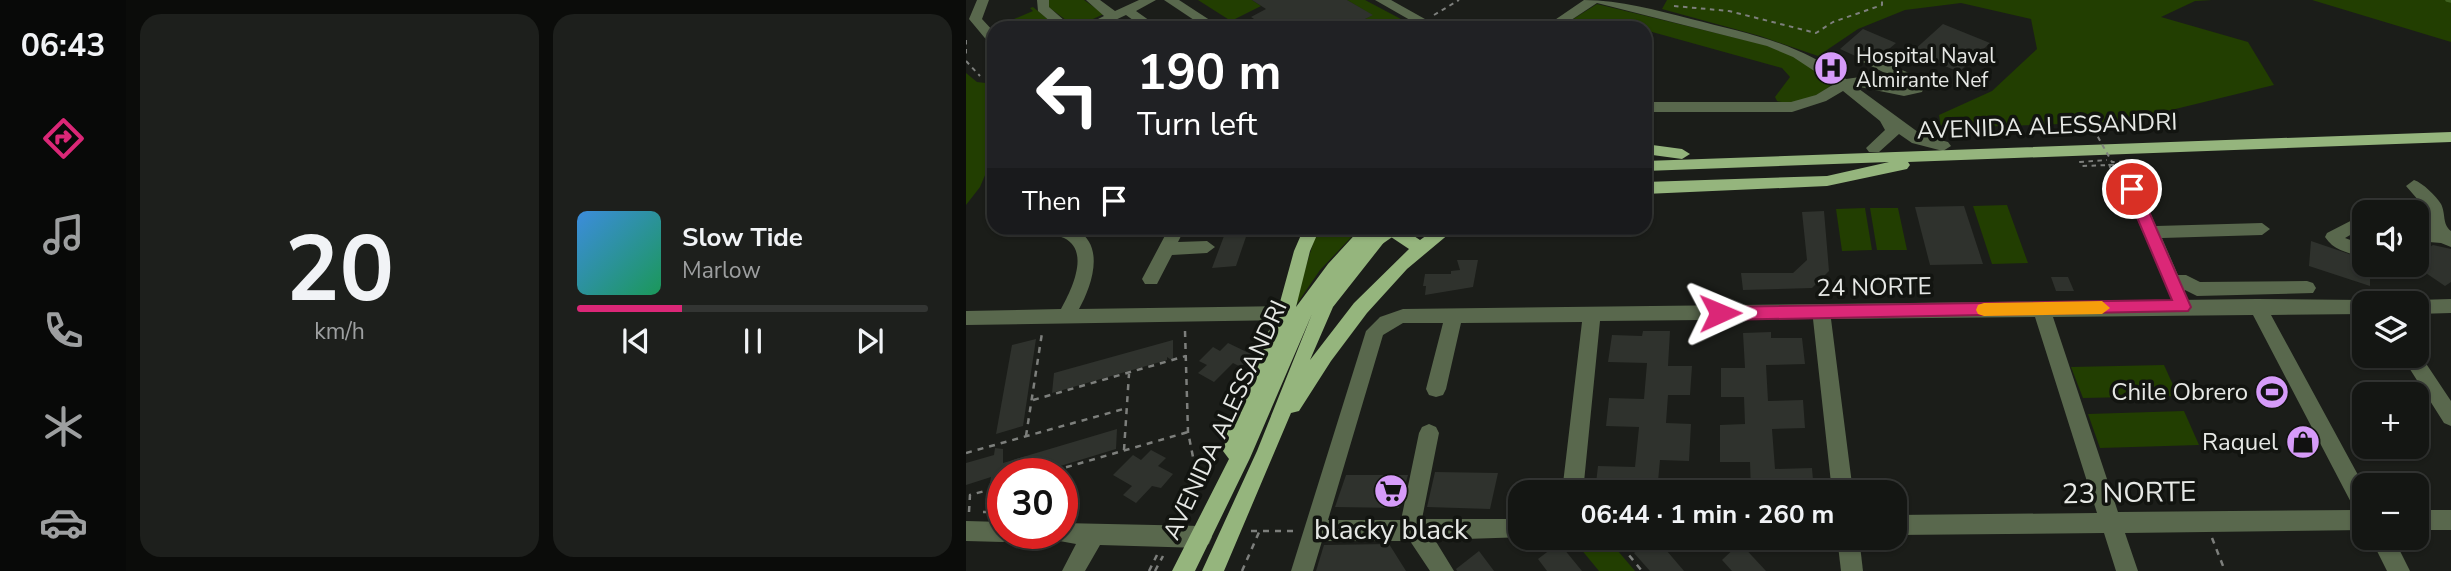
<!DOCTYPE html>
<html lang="en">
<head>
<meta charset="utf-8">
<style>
  :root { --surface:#141613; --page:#1d1f1c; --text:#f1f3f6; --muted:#9d9fa0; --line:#333533; --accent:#db2777 }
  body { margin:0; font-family:"Nunito Sans",sans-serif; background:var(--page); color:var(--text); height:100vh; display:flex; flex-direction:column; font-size:26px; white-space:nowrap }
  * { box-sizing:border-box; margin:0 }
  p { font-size:23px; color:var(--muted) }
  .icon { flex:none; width:38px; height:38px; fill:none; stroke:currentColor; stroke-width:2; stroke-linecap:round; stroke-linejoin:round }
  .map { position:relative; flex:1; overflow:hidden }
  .panel { display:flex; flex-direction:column; gap:14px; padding:14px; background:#0b0c0a; width:840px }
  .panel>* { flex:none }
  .banner { position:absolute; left:21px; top:21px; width:665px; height:214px; border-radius:21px; box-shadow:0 2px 5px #0004,0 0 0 2px var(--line); background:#202124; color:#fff; overflow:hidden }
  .buttons { position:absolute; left:1386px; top:200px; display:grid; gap:14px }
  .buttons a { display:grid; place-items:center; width:77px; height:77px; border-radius:14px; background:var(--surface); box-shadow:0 2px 5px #0004,0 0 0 2px var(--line); font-size:35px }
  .speed { position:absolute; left:21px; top:458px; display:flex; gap:14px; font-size:35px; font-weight:700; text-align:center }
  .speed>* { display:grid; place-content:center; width:91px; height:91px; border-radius:50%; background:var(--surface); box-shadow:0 2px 5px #0004,0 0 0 2px var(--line); line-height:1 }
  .speed .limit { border:10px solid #d22; background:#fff; color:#111 }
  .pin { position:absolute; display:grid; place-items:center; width:60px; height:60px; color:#fff; margin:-30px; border:4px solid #fff; border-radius:50%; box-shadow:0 2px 7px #0007 }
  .me { position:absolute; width:77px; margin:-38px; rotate:89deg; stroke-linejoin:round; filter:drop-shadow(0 0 5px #0008) }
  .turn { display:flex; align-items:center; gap:24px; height:147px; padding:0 35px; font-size:32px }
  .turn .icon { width:91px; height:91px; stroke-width:2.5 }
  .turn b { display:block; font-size:49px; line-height:60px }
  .then { display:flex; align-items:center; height:66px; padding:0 35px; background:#0003; gap:14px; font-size:26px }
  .panel .card { flex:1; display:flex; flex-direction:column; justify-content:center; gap:10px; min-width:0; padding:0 24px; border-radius:21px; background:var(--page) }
  .panel .dial { align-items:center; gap:0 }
  .dial b { font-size:91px; line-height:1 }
  .song { display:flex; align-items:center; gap:21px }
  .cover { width:84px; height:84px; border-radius:10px; background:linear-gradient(135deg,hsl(210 70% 55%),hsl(150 70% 35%)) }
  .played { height:7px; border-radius:4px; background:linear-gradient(90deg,var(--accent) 30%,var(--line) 30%) }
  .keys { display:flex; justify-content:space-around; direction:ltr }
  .panel .tiles { flex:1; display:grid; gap:14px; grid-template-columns:repeat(2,1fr) }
  .trip { position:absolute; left:542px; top:480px; width:399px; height:70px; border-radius:21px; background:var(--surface); box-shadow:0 2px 5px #0004,0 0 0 2px var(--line); font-weight:700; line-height:70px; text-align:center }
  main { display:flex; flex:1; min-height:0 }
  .tabs { display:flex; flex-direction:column; width:126px; justify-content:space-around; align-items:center; background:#080908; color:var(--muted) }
  .tabs .icon { width:49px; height:49px }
  .tabs .selected { color:var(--accent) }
  .tabs b { font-size:32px; color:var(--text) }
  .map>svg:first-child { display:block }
</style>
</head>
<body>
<main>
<nav class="tabs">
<b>06:43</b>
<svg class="icon selected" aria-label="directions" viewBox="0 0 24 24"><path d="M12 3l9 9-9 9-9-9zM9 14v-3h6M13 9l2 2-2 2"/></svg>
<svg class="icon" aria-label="music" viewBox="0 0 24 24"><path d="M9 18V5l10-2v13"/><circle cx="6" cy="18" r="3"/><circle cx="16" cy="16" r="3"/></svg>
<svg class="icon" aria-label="phone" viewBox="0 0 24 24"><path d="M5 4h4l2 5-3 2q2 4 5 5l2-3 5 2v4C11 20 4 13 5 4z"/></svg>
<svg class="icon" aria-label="climate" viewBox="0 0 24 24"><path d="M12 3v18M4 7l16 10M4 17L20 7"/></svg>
<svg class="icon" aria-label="car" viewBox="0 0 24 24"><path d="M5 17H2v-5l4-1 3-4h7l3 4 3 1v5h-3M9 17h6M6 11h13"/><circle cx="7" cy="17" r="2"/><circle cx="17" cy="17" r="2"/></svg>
</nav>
<section class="panel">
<div class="tiles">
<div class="card dial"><b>20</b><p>km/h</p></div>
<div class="card">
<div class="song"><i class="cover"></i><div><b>Slow Tide</b><p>Marlow</p></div></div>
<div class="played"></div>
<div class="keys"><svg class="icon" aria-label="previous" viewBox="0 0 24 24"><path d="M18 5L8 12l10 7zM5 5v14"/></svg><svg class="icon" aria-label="pause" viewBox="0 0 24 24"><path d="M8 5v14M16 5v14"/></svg><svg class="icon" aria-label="next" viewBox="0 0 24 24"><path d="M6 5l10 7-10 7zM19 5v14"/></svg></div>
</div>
</div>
</section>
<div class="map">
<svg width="1485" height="571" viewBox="0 0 1485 571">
  <rect width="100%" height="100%" fill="#1b1d19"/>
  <g fill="#223e01">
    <path d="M82,0H118L138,14L109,27L80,5Z"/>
    <path d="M232,0H286L295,6L265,21Z"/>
    <path d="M381,0H399L450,27L392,28L397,20L406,15Z"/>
    <path d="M701,0H1246L1229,1L1195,17L1282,42L1308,85L1156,122L975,128L973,115L1026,91L1071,49L1065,19L995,3L939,10L892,29L852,56L794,36L696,9Z"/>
    <path d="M1346,0H1485V42Z"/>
    <path d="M631,4L799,45L827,56L868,82C855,96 829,107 811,101L809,97L824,77L816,68L679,30V28L637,19L621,22L612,28H593Z"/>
    <path d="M67,7L93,28H37L34,25L67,11L64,8Z"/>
    <path d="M0,73L11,82L28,84V154L14,187L0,205Z"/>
    <path d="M1041,205L1062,263L1026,264L1007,206Z"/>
    <path d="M899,208L906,250L876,251L870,209Z"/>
    <path d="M904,208H932L941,250H911Z"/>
    <path d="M352,228H394L354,270L326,311Z"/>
    <path d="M1198,365L1212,396L1117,398L1105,367Z"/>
    <path d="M1218,411L1233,445L1134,448L1122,414Z"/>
    <path d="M605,537H640L669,571H633Z"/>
  </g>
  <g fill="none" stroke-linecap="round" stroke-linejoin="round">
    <path stroke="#406221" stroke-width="3.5" d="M1481,0L1485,1"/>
  </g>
  <g fill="#2f322d">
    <path d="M286,0H381L407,15L397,20L409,28H302L285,17L300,9Z"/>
    <path d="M977,24L1024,43L993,72L946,52Z"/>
    <path d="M897,29L930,43L917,54L907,49L896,59L874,49Z"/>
    <path d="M998,206L1017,264L964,265L949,207Z"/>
    <path d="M858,211L863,271L846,288L777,290L775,273H827L841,260L836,212Z"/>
    <path d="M261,228H283L270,266L246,268Z"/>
    <path d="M1345,241L1398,259V264H1404V286L1343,266Z"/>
    <path d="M1467,245L1485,249V282L1479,286L1451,267V255Z"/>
    <path d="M491,260H512L507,287L459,295L460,286H457L459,274H485V271L494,270Z"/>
    <path d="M1085,277H1102L1108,291H1090Z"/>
    <path d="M677,331H704L702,366H726L724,395H702L700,423L725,424L723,461L694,460L691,492H629L632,466L669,467L673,427L640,426L643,398L678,399L681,363L642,362L646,335L676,336Z"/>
    <path d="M805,332V338H836L839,364L800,365L802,401L837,400L839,428L806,429L809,469L846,468L848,492H785L784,462H754V425L779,424L778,397H755V368H779L777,333Z"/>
    <path d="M70,339L57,426L30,434L46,345Z"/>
    <path d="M207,340V361L201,357V360L86,393L88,373Z"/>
    <path d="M262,343L287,355L275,367L267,363L248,382L232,373L241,365L233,361L247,347L254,351Z"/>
    <path d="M151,429L150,449L68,474H37V484L23,488L25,477L0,485V463L28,455L29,448L37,449V463Z"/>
    <path d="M185,450L200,458L192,466L207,474L195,488L186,486L170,503L157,495L166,486L147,475L167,455L175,460Z"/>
    <path d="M469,472L532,473L524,509L461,507Z"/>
    <path d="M380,475H442L433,508L369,507Z"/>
    <path d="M687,537H689L718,571H684L668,553Z"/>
    <path d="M593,543L616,571H581L572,559Z"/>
    <path d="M774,543L800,571H766L756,560Z"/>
    <path d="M423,544L440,571H350L358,545Z"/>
    <path d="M513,551L528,571H491L490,569Z"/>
  </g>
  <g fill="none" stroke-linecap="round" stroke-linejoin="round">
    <g stroke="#7d7f7c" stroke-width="2" stroke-dasharray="4.5 4.5" stroke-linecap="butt">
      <path d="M708,6L763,11L850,33L867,22L916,5V0"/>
      <path d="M468,15L493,0"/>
      <path d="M0,40V55"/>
      <path d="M0,61L14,76"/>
      <path d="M1143,164L1151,187"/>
    </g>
    <g stroke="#7d7f7c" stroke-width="2.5" stroke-dasharray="6 6" stroke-linecap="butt">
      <path d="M219,331L222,432L228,462"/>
      <path d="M67,400L220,356"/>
      <path d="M60,436L76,333"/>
      <path d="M158,450L163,374"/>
      <path d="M0,453L161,408"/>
      <path d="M77,474L222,432"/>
      <path d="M3,512L4,495L37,486"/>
      <path d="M17,512H37"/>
      <path d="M285,531H330"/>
      <path d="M648,537L676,571"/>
      <path d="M1246,538L1259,571"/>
      <path d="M183,571L191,555"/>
      <path d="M189,571L197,556"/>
      <path d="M276,571L294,530"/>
    </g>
    <g fill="#59684d" fill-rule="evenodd">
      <path d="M11,0H23L16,19L28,32V44L23,43L3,19Z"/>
      <path d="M71,0H83V7L107,28H92L72,11Z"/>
      <path d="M120,0H134L149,11L173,0H190L170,11L194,28H178L160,15L132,28H114L138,16Z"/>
      <path d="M198,0H213L256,28H240Z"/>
      <path d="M409,0H425L475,28H458Z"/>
      <path d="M618,0C655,0 689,10 725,19C780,33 834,43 880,79L894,77L938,88L945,86L897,62L904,58L909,59L953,77L959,85L956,92L938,96L889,86L956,135L982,142L985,146L977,151L946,143L933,134L913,152H903L900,148L919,130L914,121L877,91L860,101L826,112H679V102H825L850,95L868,84L827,57L801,46L631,3L593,28H577Z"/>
      <path d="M1448,180C1457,183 1470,196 1475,204C1480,214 1476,224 1485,231V247L1475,243L1451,241V229L1464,230L1460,209L1440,186Z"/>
      <path d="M1166,183L1174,189L1190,226L1296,223L1304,229L1296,235L1196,238L1212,275H1220L1234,282L1341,281L1347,283L1350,288L1347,293L1231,296L1219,290L1217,297H1205L1158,189Z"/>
      <path d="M1398,214V227L1379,238L1398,245V257C1383,253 1368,251 1359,237L1361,233Z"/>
      <path d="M63,228C76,228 99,223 111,230C140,247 125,287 113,309L320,306L326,308L329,313L326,318L320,320L0,325V311L95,309C105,291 125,251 98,238C87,233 75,237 64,233Z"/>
      <path d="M203,228H219L212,242L241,241L249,247L241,253L206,255L191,284H179L176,279Z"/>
      <path d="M1291,299L1398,300L1405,303H1398V314L1305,315L1398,486V530L1159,533L1172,571H1150L1138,533L929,535V515L1131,513L1069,317L865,319L887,492H866L847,319L634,321L617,492H596L616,322L495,323L480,389L477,395L470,397L463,395L460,389L477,323H437L417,335L362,520H435L453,433L456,427L463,424L470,427L473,433L456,519H555V537H560L469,540L488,571H464L444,541H356L347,571H325L400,331L414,317L437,309ZM1287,315L1389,510L1152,512L1087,317Z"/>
      <path d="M1485,299V313L1451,314V303H1444L1451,300Z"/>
      <path d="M1451,350L1485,401V426L1478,423L1435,355H1451Z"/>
      <rect x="1451" y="510" width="34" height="20"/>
      <path d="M0,521L37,522V534H47L45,539L37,542L0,541Z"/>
      <path d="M96,523L235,526L243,530L246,537L243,544L235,548L134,545L119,571H96L110,544L88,540L85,534H96Z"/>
      <path d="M871,537H893L897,571H875Z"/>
      <path d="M1404,537H1427L1444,571H1421Z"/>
    </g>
    <g fill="#95b57d" fill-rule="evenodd">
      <path d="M1485,132V142L942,162L944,165L941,169L861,186L679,194V182L861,176L923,162L679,171V161Z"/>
      <path d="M679,144L716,149L724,154L716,159L679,154Z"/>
      <path d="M338,228H354L344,251L330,307L362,264L395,228H412L410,232L419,233L416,228H436L454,240L471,228H490L441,269L401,313L365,361L333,411L325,413L258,571H236L291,451L346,314L284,458L229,571H206L263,459L257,451L267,408L311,313L328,251ZM419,233L443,249L388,303L344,360L367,307L419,241L421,237Z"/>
    </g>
    <path stroke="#7d7f7c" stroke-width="2" stroke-dasharray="4.5 4.5" stroke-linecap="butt" d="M1123,130H1102L1100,127L1153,125L1155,129L1128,130L1146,162L1171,161L1172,164L1116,166L1114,162L1141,160"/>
    <path stroke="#95b57d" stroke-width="15" d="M413,237L426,228"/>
  </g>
  <path fill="#db2777" stroke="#8e194d" stroke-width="2" d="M1166,184L1173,189L1225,307L1222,311L754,320L748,318L746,313L748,308L754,307L1206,300L1159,189Z"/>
  <path fill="#f59e0b" d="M1136,301L1144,308L1136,314L1018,316L1012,314L1010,310L1012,305L1018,303Z"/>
  <defs>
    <g id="hospital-disc" transform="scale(1.75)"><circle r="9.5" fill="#d69bf9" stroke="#121410"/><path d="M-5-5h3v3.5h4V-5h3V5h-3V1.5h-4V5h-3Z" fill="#111"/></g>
    <g id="stadium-disc" transform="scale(1.75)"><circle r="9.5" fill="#d69bf9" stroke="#121410"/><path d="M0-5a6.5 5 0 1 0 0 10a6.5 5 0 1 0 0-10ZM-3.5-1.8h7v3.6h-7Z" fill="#111"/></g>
    <g id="shop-disc" transform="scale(1.75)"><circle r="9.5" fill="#d69bf9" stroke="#121410"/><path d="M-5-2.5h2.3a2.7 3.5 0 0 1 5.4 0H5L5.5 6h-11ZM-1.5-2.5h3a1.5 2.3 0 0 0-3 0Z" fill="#111"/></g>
    <g id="supermarket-disc" transform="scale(1.75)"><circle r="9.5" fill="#d69bf9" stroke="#121410"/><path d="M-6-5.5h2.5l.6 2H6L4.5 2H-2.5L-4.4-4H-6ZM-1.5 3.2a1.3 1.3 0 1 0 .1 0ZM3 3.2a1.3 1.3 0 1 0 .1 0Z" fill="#111"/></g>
  </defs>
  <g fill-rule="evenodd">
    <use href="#hospital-disc" x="865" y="68"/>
    <use href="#stadium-disc" x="1306" y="392"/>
    <use href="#shop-disc" x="1337" y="442"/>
    <use href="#supermarket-disc" x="425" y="491"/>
  </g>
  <g text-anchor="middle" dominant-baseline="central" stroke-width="7" stroke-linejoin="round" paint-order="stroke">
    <g font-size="21" fill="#e6e8e5" stroke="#121410" text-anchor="start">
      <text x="890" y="56">Hospital Naval<tspan x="890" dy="24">Almirante Nef</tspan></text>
    </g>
    <g font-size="24" fill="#e6e8e5" stroke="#121410">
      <text transform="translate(1081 126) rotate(-2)">AVENIDA ALESSANDRI</text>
      <text transform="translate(908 287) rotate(-1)">24 NORTE</text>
      <text transform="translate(259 420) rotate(-65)">AVENIDA ALESSANDRI</text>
    </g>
    <g font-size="24" fill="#e6e8e5" stroke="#121410" text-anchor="end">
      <text x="1282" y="392">Chile Obrero</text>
      <text x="1312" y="442">Raquel</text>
    </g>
    <g font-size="28" fill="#e6e8e5" stroke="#121410">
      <text transform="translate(1163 493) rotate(-1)">23 NORTE</text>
    </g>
    <g font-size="28" fill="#e6e8e5" stroke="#121410">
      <text x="425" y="530">blacky black</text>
    </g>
  </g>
</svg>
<div class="buttons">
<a><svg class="icon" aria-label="sound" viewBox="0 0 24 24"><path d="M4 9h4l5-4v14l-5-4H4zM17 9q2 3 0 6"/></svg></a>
<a><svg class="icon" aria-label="layers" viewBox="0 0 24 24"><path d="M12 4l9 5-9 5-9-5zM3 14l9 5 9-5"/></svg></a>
<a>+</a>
<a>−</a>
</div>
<div class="speed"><div class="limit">30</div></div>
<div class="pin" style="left:1166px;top:189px;background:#d93025"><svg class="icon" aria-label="arrive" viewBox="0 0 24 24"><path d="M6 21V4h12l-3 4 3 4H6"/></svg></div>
<svg class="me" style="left:754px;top:313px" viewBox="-20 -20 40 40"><path d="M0-17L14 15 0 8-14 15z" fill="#db2777" stroke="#fff" stroke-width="4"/></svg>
<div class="trip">06:44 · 1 min · 260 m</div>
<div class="banner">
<div class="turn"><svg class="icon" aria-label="left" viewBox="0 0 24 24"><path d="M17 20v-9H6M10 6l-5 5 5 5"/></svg><div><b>190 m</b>Turn left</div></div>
<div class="then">Then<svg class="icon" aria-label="arrive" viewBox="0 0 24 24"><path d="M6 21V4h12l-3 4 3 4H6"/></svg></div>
</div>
</div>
</main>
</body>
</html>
